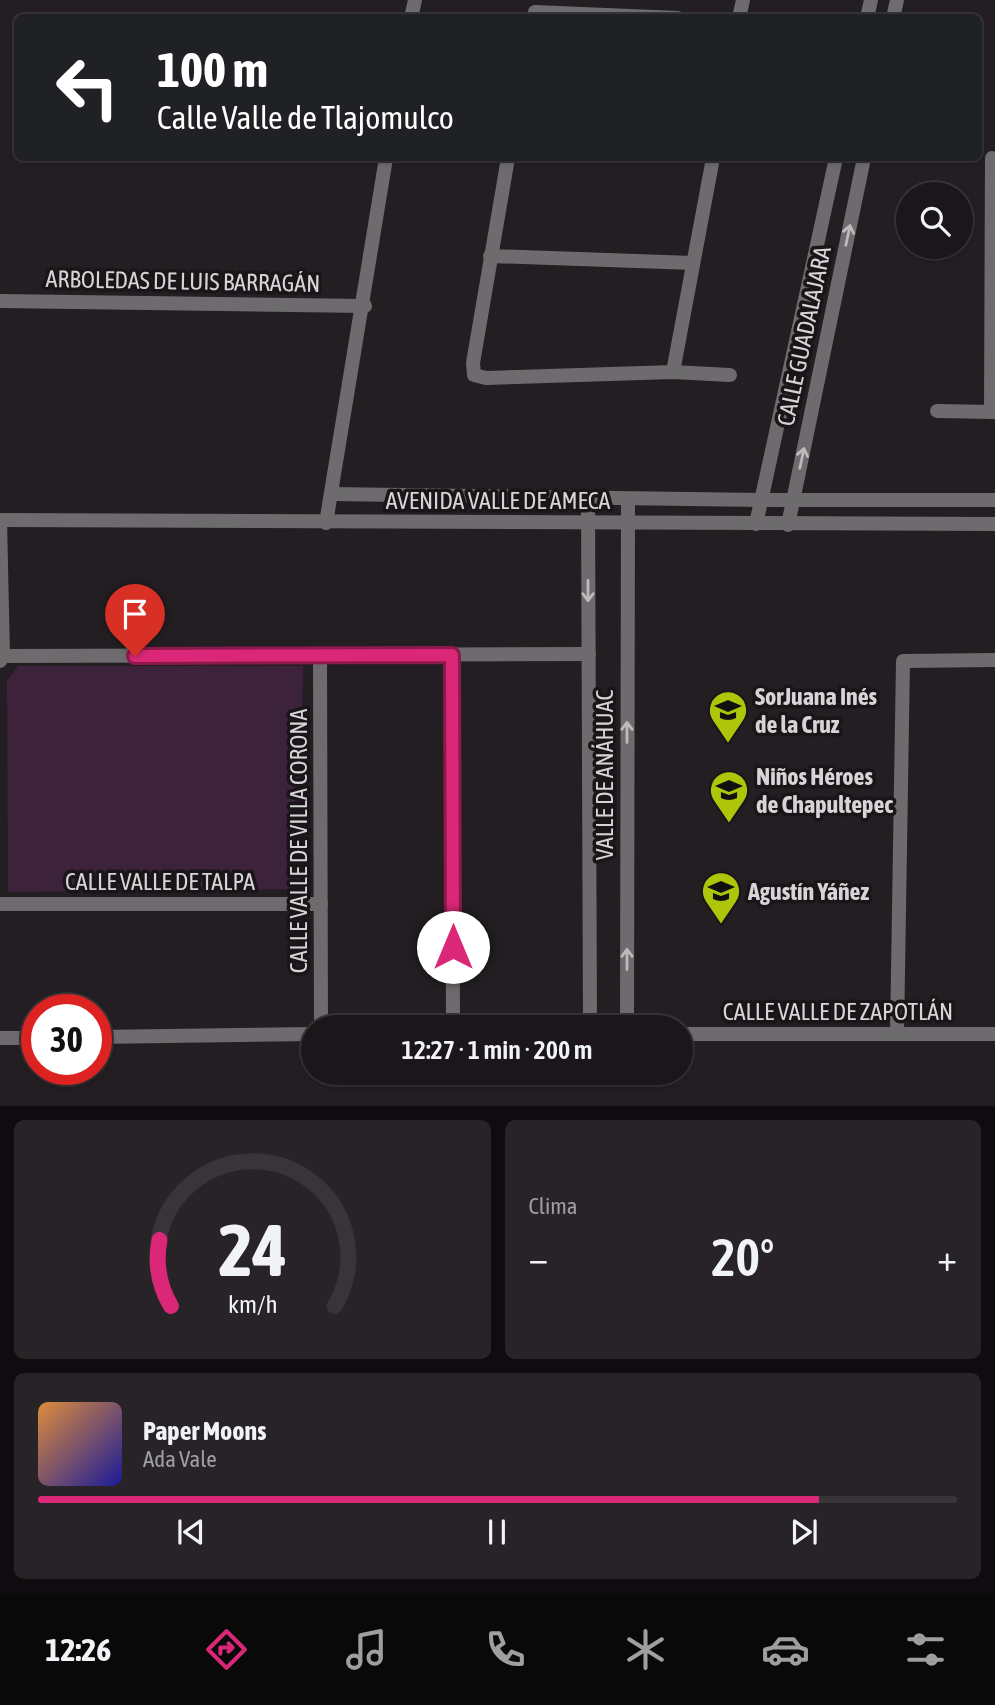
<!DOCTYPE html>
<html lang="es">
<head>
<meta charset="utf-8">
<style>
  :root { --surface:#1a161a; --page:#272327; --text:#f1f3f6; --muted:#9f9fa2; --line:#383539; --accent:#db2777 }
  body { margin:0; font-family:"Asap Condensed",sans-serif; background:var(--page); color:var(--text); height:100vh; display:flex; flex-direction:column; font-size:26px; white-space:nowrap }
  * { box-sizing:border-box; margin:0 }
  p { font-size:23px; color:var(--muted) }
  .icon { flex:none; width:38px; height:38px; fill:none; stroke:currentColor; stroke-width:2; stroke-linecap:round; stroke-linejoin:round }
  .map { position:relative; height:1106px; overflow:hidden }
  .side { display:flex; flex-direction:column; gap:14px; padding:14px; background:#0e0c0e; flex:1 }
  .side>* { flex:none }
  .banner { position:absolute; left:14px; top:14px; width:968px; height:147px; border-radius:10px; box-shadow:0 2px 5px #0004,0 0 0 2px var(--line); background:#202124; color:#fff; overflow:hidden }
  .buttons { position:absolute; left:896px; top:182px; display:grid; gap:14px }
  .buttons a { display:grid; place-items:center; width:77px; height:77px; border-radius:50%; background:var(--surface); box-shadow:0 2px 5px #0004,0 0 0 2px var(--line); font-size:35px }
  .speed { position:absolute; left:21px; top:994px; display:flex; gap:14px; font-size:35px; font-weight:700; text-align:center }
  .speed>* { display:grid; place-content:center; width:91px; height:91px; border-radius:50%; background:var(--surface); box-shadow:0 2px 5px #0004,0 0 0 2px var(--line); line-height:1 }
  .speed .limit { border:10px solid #d22; background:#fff; color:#111 }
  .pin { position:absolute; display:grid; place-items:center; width:60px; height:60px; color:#fff; margin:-72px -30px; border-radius:50% 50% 50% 0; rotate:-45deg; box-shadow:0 0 7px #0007 }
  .pin .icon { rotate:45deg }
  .me { position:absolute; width:77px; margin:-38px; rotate:0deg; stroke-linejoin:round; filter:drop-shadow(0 0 5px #0008) }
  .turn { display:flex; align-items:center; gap:24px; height:147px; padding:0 28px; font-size:32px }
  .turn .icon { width:91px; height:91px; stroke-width:2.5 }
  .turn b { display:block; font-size:49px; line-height:60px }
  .big { font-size:52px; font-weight:600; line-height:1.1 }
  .side .widget { flex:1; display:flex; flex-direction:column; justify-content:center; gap:10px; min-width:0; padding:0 24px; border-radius:10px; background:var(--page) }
  .side .dial { align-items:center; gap:0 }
  .dial svg { height:182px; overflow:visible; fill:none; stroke:var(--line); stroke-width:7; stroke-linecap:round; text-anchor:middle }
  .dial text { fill:var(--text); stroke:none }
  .song { display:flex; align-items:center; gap:21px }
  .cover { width:84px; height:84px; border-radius:10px; background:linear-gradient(135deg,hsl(30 70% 55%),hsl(240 70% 35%)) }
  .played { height:7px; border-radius:4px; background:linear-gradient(90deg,var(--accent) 85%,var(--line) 85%) }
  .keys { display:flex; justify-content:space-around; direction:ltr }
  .heat { display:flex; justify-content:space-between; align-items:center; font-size:38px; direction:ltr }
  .side .tiles { flex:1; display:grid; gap:14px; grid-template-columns:1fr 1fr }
  .widget:last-child { grid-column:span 2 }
  .trip { position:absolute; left:301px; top:1015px; width:392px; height:70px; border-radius:35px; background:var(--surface); box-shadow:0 2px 5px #0004,0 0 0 2px var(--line); font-weight:600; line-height:70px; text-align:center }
  .tab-bar { display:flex; height:112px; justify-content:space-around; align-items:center; background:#0a090a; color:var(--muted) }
  .tab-bar .icon { width:49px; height:49px }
  .tab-bar .selected { color:var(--accent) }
  .tab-bar b { font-size:32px; color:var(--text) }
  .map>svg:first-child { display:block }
</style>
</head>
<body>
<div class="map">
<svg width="995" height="1107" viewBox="0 0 995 1107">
  <rect width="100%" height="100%" fill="#221e22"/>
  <path fill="#3d223c" d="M18,666H303L299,889L8,892L7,681Z"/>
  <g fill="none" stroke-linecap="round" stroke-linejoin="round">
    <g stroke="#6d6b6d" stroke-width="14">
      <path d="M535,12L678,18"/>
      <path d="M411,18L415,0"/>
      <path d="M739,18L743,0"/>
      <path d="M867,18L871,0"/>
      <path d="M893,18L897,0"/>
      <path d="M508,158L473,363L474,375L486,378L673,372L730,375"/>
      <path d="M490,256L693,263"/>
      <path d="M0,301L365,306"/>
      <path d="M673,372L713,158"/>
      <path d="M937,411L995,412"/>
      <path d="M991,412L992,158"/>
      <path d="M331,494L762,500H995"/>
      <path d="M588,498L590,1027"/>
      <path d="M0,520L995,524"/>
      <path d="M326,523L386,158"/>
      <path d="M756,524L836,158"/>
      <path d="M788,525L864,158"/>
      <path d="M320,655L321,1027"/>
      <path d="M452,655L453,1027"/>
      <path d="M3,656L589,654"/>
      <path d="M0,661L3,656L0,520"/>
      <path d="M0,904H321"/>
      <path d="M627,1027L628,499"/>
      <path d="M681,1034H995"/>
      <path d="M897,1034L903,661L995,660"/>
      <path d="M96,1037L313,1034"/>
      <path d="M0,1038H37"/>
    </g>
  </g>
  <defs><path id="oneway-shaft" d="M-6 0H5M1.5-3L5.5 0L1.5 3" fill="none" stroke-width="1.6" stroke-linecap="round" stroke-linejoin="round" transform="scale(1.75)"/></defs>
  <g stroke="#bcbabc">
    <use href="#oneway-shaft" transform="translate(848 235) rotate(-78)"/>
    <use href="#oneway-shaft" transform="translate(802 458) rotate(-78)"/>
    <use href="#oneway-shaft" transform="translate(588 591) rotate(90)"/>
    <use href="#oneway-shaft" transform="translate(627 732) rotate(-90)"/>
    <use href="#oneway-shaft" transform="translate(627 959) rotate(-90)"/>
  </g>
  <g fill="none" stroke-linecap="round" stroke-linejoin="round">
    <g stroke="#8e194d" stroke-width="18">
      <path id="route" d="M135,656L452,655L453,947"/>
    </g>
    <use href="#route" stroke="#db2777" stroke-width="12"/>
  </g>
  <defs>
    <g id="school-pin" transform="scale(2.0125)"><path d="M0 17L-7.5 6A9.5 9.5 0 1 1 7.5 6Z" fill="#aec50a" stroke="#191518"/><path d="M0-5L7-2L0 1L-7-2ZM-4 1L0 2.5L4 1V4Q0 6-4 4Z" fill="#111"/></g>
  </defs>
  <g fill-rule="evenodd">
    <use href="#school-pin" x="728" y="710"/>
    <use href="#school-pin" x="729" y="790"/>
    <use href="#school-pin" x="721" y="891"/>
  </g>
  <g text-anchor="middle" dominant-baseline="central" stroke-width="7" stroke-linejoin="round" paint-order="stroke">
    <g font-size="24" fill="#d7d4d7" stroke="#191518">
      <text transform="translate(183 281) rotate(1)">ARBOLEDAS DE LUIS BARRAGÁN</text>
      <text transform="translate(804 336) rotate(-78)">CALLE GUADALAJARA</text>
      <text x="498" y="500">AVENIDA VALLE DE AMECA</text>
      <text transform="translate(604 775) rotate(-90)">VALLE DE ANÁHUAC</text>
      <text transform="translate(298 841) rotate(-90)">CALLE VALLE DE VILLA CORONA</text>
      <text x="160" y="881">CALLE VALLE DE TALPA</text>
      <text x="838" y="1011">CALLE VALLE DE ZAPOTLÁN</text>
    </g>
    <g font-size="24" font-weight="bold" fill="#d7d4d7" stroke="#191518" text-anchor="start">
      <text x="755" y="696">SorJuana Inés<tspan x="755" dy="28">de la Cruz</tspan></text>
      <text x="756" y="776">Niños Héroes<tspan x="756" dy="28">de Chapultepec</tspan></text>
      <text x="748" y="891">Agustín Yáñez</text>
    </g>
  </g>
</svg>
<div class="buttons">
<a><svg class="icon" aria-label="search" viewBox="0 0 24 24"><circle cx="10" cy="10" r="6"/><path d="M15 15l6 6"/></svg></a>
</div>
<div class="speed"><div class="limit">30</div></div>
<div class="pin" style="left:135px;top:656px;background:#d93025"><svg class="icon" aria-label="arrive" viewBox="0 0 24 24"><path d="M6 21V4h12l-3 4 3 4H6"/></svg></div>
<svg class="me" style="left:453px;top:947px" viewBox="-20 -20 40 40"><circle r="19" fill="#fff"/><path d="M0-13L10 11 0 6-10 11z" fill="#db2777"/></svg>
<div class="trip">12:27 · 1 min · 200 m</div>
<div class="banner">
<div class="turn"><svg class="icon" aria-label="left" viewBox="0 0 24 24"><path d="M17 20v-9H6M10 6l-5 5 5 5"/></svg><div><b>100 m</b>Calle Valle de Tlajomulco</div></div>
</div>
</div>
<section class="side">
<div class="tiles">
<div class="widget dial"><svg viewBox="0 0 100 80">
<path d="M14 69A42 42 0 1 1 86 69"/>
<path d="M14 69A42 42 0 0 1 9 40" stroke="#db2777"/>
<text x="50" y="56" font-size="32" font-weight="700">24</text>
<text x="50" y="72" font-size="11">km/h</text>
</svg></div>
<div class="widget"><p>Clima</p>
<div class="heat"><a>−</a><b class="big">20°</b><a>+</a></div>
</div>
<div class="widget">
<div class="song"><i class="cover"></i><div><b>Paper Moons</b><p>Ada Vale</p></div></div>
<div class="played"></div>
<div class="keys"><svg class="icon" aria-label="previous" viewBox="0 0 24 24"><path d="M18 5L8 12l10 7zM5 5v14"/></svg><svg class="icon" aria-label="pause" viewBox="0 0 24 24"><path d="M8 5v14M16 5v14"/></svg><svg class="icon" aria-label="next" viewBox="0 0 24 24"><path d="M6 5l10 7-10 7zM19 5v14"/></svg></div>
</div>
</div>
</section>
<nav class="tab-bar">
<b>12:26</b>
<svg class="icon selected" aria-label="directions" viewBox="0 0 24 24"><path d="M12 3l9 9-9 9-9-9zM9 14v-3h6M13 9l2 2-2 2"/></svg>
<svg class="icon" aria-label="music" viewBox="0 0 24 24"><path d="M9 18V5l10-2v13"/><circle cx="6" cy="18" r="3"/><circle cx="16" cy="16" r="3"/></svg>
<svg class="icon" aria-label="phone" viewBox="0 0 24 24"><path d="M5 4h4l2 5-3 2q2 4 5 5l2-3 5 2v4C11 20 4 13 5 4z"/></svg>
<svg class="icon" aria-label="climate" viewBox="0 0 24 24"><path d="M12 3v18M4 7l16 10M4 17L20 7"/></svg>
<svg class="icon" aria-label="car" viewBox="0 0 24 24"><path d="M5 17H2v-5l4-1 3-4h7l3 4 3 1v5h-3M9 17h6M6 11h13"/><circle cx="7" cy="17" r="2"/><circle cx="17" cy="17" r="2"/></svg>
<svg class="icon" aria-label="filters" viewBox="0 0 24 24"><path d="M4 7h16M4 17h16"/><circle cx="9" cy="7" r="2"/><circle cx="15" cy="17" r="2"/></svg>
</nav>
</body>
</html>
